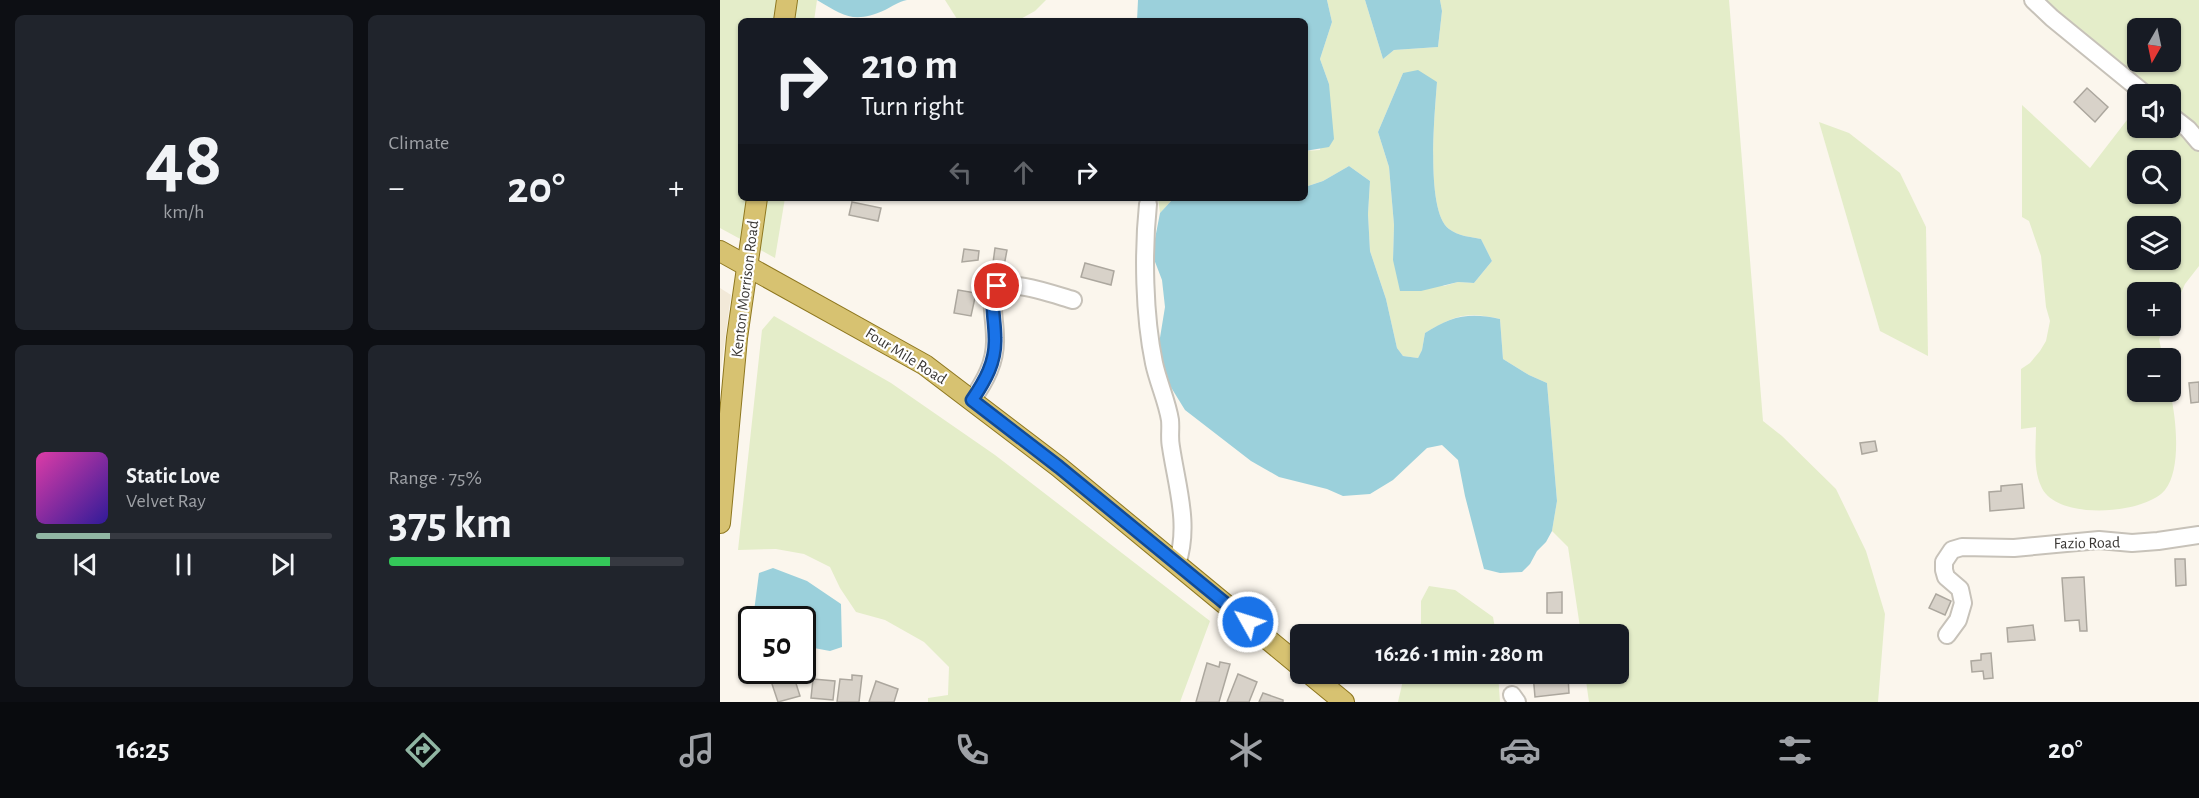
<!DOCTYPE html>
<html lang="en">
<head>
<meta charset="utf-8">
<style>
  :root { --surface:#171b24; --page:#20242c; --text:#f1f3f6; --muted:#9ea1a6; --line:#363941; --accent:#90b6a3 }
  body { margin:0; font-family:"Alegreya Sans",sans-serif; background:var(--page); color:var(--text); height:100vh; display:flex; flex-direction:column; font-size:22px; white-space:nowrap }
  * { box-sizing:border-box; margin:0 }
  p { font-size:20px; color:var(--muted) }
  .icon { flex:none; width:33px; height:33px; fill:none; stroke:currentColor; stroke-width:2; stroke-linecap:round; stroke-linejoin:round }
  .map { position:relative; flex:1; overflow:hidden }
  .sheet { display:flex; flex-direction:column; gap:15px; padding:15px; background:#0d0f14; width:720px }
  .sheet>* { flex:none }
  .guide { position:absolute; left:18px; top:18px; width:570px; height:183px; border-radius:9px; box-shadow:0 2px 4px #0004; background:#171b24; color:var(--text); overflow:hidden }
  .needle { width:39px; rotate:189deg }
  .controls { position:absolute; left:1407px; top:18px; display:grid; gap:12px }
  .controls a { display:grid; place-items:center; width:54px; height:54px; border-radius:9px; background:var(--surface); box-shadow:0 2px 4px #0004; font-size:30px }
  .speed { position:absolute; left:18px; top:606px; display:flex; gap:12px; font-size:30px; font-weight:700; text-align:center }
  .speed>* { display:grid; place-content:center; width:78px; height:78px; border-radius:50%; background:var(--surface); box-shadow:0 2px 4px #0004; line-height:1 }
  .speed .limit { border:3px solid #111; border-radius:9px; background:#fff; color:#111 }
  .pin { position:absolute; display:grid; place-items:center; width:51px; height:51px; color:#fff; margin:-26px; border:3px solid #fff; border-radius:50%; box-shadow:0 2px 6px #0007 }
  .me { position:absolute; width:66px; margin:-33px; rotate:309deg; stroke-linejoin:round; filter:drop-shadow(0 0 4px #0008) }
  .turn { display:flex; align-items:center; gap:21px; height:126px; padding:0 24px; font-size:27px }
  .turn .icon { width:78px; height:78px; stroke-width:2.5 }
  .turn b { display:block; font-size:42px; line-height:51px }
  .lanes { display:flex; align-items:center; height:57px; padding:0 24px; background:#0003; justify-content:center; gap:30px; direction:ltr }
  .lanes .off { opacity:.35 }
  .big { font-size:45px; font-weight:700; line-height:1.1 }
  .sheet .tile { flex:1; display:flex; flex-direction:column; justify-content:center; gap:9px; min-width:0; padding:0 21px; border-radius:9px; background:var(--page) }
  .sheet .dial { align-items:center; gap:0 }
  .dial b { font-size:78px; line-height:1 }
  .song { display:flex; align-items:center; gap:18px }
  .cover { width:72px; height:72px; border-radius:9px; background:linear-gradient(135deg,hsl(320 70% 55%),hsl(250 70% 35%)) }
  .played { height:6px; border-radius:3px; background:linear-gradient(90deg,var(--accent) 25%,var(--line) 25%) }
  .keys { display:flex; justify-content:space-around; direction:ltr }
  .heat { display:flex; justify-content:space-between; align-items:center; font-size:33px; direction:ltr }
  .charge { height:9px; border-radius:4px; background:linear-gradient(90deg,#34c759 75%,var(--line) 0) }
  .sheet .tiles { flex:1; display:grid; gap:15px; grid-template-columns:repeat(2,1fr) }
  .trip { position:absolute; left:570px; top:624px; width:339px; height:60px; border-radius:9px; background:var(--surface); box-shadow:0 2px 4px #0004; font-weight:700; line-height:60px; text-align:center }
  .menu { display:flex; height:96px; justify-content:space-around; align-items:center; background:#090b0e; color:var(--muted) }
  .menu .icon { width:42px; height:42px }
  .menu .on { color:var(--accent) }
  .menu b { font-size:27px; color:var(--text) }
  main { display:flex; flex:1; min-height:0 }
  .map>svg:first-child { display:block }
</style>
</head>
<body>
<main>
<section class="sheet">
<div class="tiles">
<div class="tile dial"><b>48</b><p>km/h</p></div>
<div class="tile"><p>Climate</p>
<div class="heat"><a>−</a><b class="big">20°</b><a>+</a></div>
</div>
<div class="tile">
<div class="song"><i class="cover"></i><div><b>Static Love</b><p>Velvet Ray</p></div></div>
<div class="played"></div>
<div class="keys"><svg class="icon" aria-label="previous" viewBox="0 0 24 24"><path d="M18 5L8 12l10 7zM5 5v14"/></svg><svg class="icon" aria-label="pause" viewBox="0 0 24 24"><path d="M8 5v14M16 5v14"/></svg><svg class="icon" aria-label="next" viewBox="0 0 24 24"><path d="M6 5l10 7-10 7zM19 5v14"/></svg></div>
</div>
<div class="tile"><p>Range · 75%</p><b class="big">375 km</b><div class="charge"></div></div>
</div>
</section>
<div class="map">
<svg width="1479" height="702" viewBox="0 0 1479 702">
  <rect width="100%" height="100%" fill="#fbf6ed"/>
  <path fill="#f2e9d8" d="M0,288L11,295L0,377Z"/>
  <g fill="#e4edc9" fill-rule="evenodd">
    <path d="M0,0H62L58,21H21V198H31L24,241L0,228Z"/>
    <path d="M73,0H97L94,21H70Z"/>
    <path d="M225,0H326L315,11L297,21H242L237,19Z"/>
    <path d="M607,0H645L663,59L674,50L718,47L722,11L720,0H1009L1043,421L1062,436L1116,489L1146,551L1165,614L1158,702H869L865,674H898V634H861L848,547L832,531L837,501L827,383L809,375L783,359L780,319C745,311 734,316 705,333L702,350L698,358L683,356L677,348L666,299L650,251L648,214L650,181L629,166L603,181L585,187V151L600,150L609,84L600,59L612,22ZM683,73L717,82C715,112 705,211 729,229C738,236 751,237 761,239L772,261L754,283L738,282L724,286L673,260L674,225L669,167L658,132Z"/>
    <path d="M1322,0H1479V266L1465,284L1451,315L1450,292H1418V326H1446L1439,339L1443,358H1418V392H1450C1456,416 1462,469 1445,490C1424,515 1335,521 1321,486C1313,469 1316,446 1316,427L1301,429V369L1310,363L1320,351L1326,341L1330,321L1326,307L1321,256L1309,221L1302,217V105L1370,168L1417,107L1418,128H1450V94H1418ZM1418,28H1450V62H1418ZM1418,160H1450V194H1418ZM1418,226H1450V260H1418Z"/>
    <path d="M1099,122L1129,133L1180,173L1206,227L1208,356L1160,331Z"/>
    <path d="M42,198H65L55,258L35,247Z"/>
    <path d="M438,198H474L452,200L440,213Z"/>
    <path d="M54,316L171,383L275,455L490,621L460,702H208V698L228,695L229,667L204,642L165,620L136,612L120,588L110,567L84,554L56,549L18,550L42,330Z"/>
    <path d="M709,586L735,590L773,617L776,634H701V601Z"/>
    <path d="M689,674H778L780,702H678L684,676Z"/>
  </g>
  <g fill="#9bd0db">
    <path d="M97,0H187C178,2 173,6 165,10C134,24 124,16 97,0Z"/>
    <path d="M418,0H607L612,22L600,59L609,84L614,139L609,147L585,151V21H417Z"/>
    <path d="M645,0H720L722,11L718,47L674,50L663,59Z"/>
    <path d="M698,70L717,82C715,111 705,211 729,229C738,236 751,237 761,239L772,261L754,283L738,282L701,291H680L673,260L674,225L669,167L658,132L683,73Z"/>
    <path d="M629,166L650,181L648,214L650,251L666,299L677,348L683,356L698,358L702,350L705,333C731,316 749,312 780,319L783,359L809,375L827,383L837,501L832,531L826,542L817,551L810,564L802,572L780,573L764,569L745,496L738,460L722,445L707,448L673,480L650,494L623,496L607,489L559,477L531,461L465,410L444,376L437,356L445,307L442,280L432,254L440,213L452,200L474,198H585V187L603,181Z"/>
    <path d="M53,568L87,581L121,604L122,647L110,651L83,646L82,620L33,619L39,573Z"/>
  </g>
  <g fill="#d8d2c9" stroke="#aca79e" stroke-width="1.5">
    <path d="M1367,88L1388,107L1375,122L1354,102Z"/>
    <path d="M132,202L161,208L158,221L129,215Z"/>
    <path d="M275,248L287,250L284,266L273,263Z"/>
    <path d="M244,249L259,251L258,260L242,262Z"/>
    <path d="M365,263L394,271L391,285L361,277Z"/>
    <path d="M238,290L256,293L251,316L234,313Z"/>
    <path d="M1479,382V402L1471,403L1469,383Z"/>
    <path d="M1155,441L1157,451L1142,454L1140,443Z"/>
    <path d="M1302,484L1304,508L1270,511L1269,492L1281,491V486Z"/>
    <path d="M1455,559H1465L1466,585L1456,586Z"/>
    <path d="M1364,577L1367,631H1360L1359,620L1345,621L1342,578Z"/>
    <path d="M842,592V613H827V593Z"/>
    <path d="M1216,594L1231,601L1225,615L1209,608Z"/>
    <path d="M1313,625L1315,640L1288,642L1287,628Z"/>
    <path d="M1271,653L1273,678L1264,679L1263,671L1252,672L1251,661L1261,660V654Z"/>
    <path d="M500,662L510,664L499,702H476L487,663L499,667Z"/>
    <path d="M73,674L80,696L58,702L51,681Z"/>
    <path d="M518,674L537,682L529,702H507Z"/>
    <path d="M813,674H825L826,679L848,676L849,693L815,697Z"/>
    <path d="M132,675L142,676L139,702H117L120,679L132,680Z"/>
    <path d="M93,679L115,681L113,700L91,698Z"/>
    <path d="M156,681L178,689L174,702H149Z"/>
    <path d="M543,693L563,700V702H539Z"/>
  </g>
  <g fill="none" stroke-linecap="round" stroke-linejoin="round">
    <g stroke="#c7c2b9" stroke-width="20">
      <g id="minor">
        <path d="M1313,0L1332,18L1425,94"/>
        <path d="M1450,115L1468,129L1479,142"/>
        <path d="M428,204C423,252 424,315 434,363C438,382 447,401 450,420C451,429 449,438 451,447C457,487 470,525 457,564"/>
        <path d="M252,400C265,381 276,362 275,338C275,321 271,308 273,290C288,277 335,295 353,300"/>
        <path d="M1227,635L1238,620L1243,603L1240,589L1226,577L1224,570V562L1232,550L1242,547L1294,548L1379,540L1412,543L1438,541L1479,535"/>
        <path d="M792,695L797,702"/>
      </g>
    </g>
    <g stroke="#8e771f" stroke-width="22">
      <g id="major">
        <path d="M64,21L67,0"/>
        <path d="M0,251L205,365L339,467L580,666"/>
        <path d="M0,523L17,338L37,198"/>
        <path d="M590,674L624,702"/>
      </g>
    </g>
    <use href="#minor" stroke="#fff" stroke-width="16"/>
    <use href="#major" stroke="#d7c271" stroke-width="20"/>
  </g>
  <g fill="none" stroke-linecap="round" stroke-linejoin="round">
    <g stroke="#114b97" stroke-width="15">
      <path id="route" d="M277,286L273,290C271,307 275,321 275,338C276,362 265,381 252,400L339,467L528,622"/>
    </g>
    <use href="#route" stroke="#1a73e8" stroke-width="10"/>
  </g>
  <g text-anchor="middle" dominant-baseline="central" stroke-width="4.5" stroke-linejoin="round" paint-order="stroke">
    <g font-size="16" fill="#3a3734" stroke="#fff">
      <text transform="translate(25 289) rotate(-83)">Kenton Morrison Road</text>
      <text transform="translate(186 356) rotate(32)">Four Mile Road</text>
      <text transform="translate(1367 543) rotate(-1)">Fazio Road</text>
    </g>
  </g>
</svg>
<div class="controls">
<a><svg class="needle" viewBox="-14 -14 28 28"><path d="M0-13l5 13h-10z" fill="#e53935"/><path d="M0 13l5-13h-10z" fill="#9ea1a6"/></svg></a>
<a><svg class="icon" aria-label="sound" viewBox="0 0 24 24"><path d="M4 9h4l5-4v14l-5-4H4zM17 9q2 3 0 6"/></svg></a>
<a><svg class="icon" aria-label="search" viewBox="0 0 24 24"><circle cx="10" cy="10" r="6"/><path d="M15 15l6 6"/></svg></a>
<a><svg class="icon" aria-label="layers" viewBox="0 0 24 24"><path d="M12 4l9 5-9 5-9-5zM3 14l9 5 9-5"/></svg></a>
<a>+</a>
<a>−</a>
</div>
<div class="speed"><div class="limit">50</div></div>
<div class="pin" style="left:277px;top:286px;background:#d93025"><svg class="icon" aria-label="arrive" viewBox="0 0 24 24"><path d="M6 21V4h12l-3 4 3 4H6"/></svg></div>
<svg class="me" style="left:528px;top:622px" viewBox="-20 -20 40 40"><circle r="17" fill="#1a73e8" stroke="#fff" stroke-width="3"/><path d="M0-11L8 9 0 5-8 9z" fill="#fff"/></svg>
<div class="trip">16:26 · 1 min · 280 m</div>
<div class="guide">
<div class="turn"><svg class="icon" aria-label="right" viewBox="0 0 24 24"><path d="M7 20v-9h11M14 6l5 5-5 5"/></svg><div><b>210 m</b>Turn right</div></div>
<div class="lanes"><svg class="icon off" aria-label="left" viewBox="0 0 24 24"><path d="M17 20v-9H6M10 6l-5 5 5 5"/></svg><svg class="icon off" aria-label="ahead" viewBox="0 0 24 24"><path d="M12 20V5M6 11l6-6 6 6"/></svg><svg class="icon" aria-label="right" viewBox="0 0 24 24"><path d="M7 20v-9h11M14 6l5 5-5 5"/></svg></div>
</div>
</div>
</main>
<nav class="menu">
<b>16:25</b>
<svg class="icon on" aria-label="directions" viewBox="0 0 24 24"><path d="M12 3l9 9-9 9-9-9zM9 14v-3h6M13 9l2 2-2 2"/></svg>
<svg class="icon" aria-label="music" viewBox="0 0 24 24"><path d="M9 18V5l10-2v13"/><circle cx="6" cy="18" r="3"/><circle cx="16" cy="16" r="3"/></svg>
<svg class="icon" aria-label="phone" viewBox="0 0 24 24"><path d="M5 4h4l2 5-3 2q2 4 5 5l2-3 5 2v4C11 20 4 13 5 4z"/></svg>
<svg class="icon" aria-label="climate" viewBox="0 0 24 24"><path d="M12 3v18M4 7l16 10M4 17L20 7"/></svg>
<svg class="icon" aria-label="car" viewBox="0 0 24 24"><path d="M5 17H2v-5l4-1 3-4h7l3 4 3 1v5h-3M9 17h6M6 11h13"/><circle cx="7" cy="17" r="2"/><circle cx="17" cy="17" r="2"/></svg>
<svg class="icon" aria-label="filters" viewBox="0 0 24 24"><path d="M4 7h16M4 17h16"/><circle cx="9" cy="7" r="2"/><circle cx="15" cy="17" r="2"/></svg>
<b>20°</b>
</nav>
</body>
</html>
